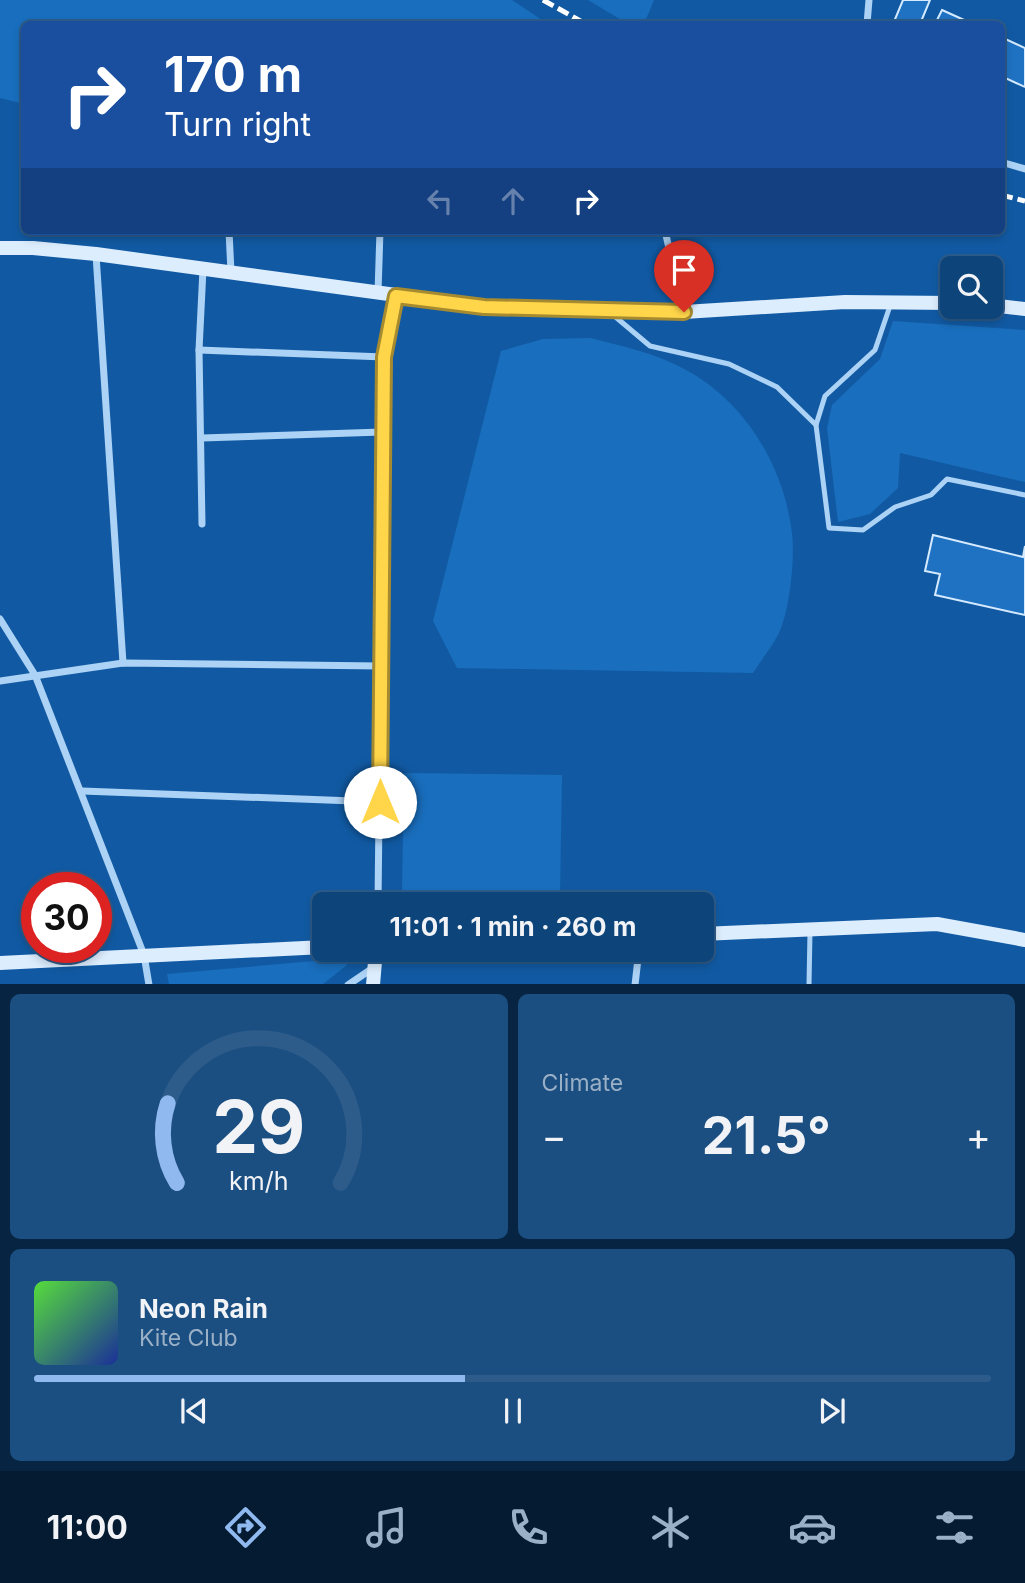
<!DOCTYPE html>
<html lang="en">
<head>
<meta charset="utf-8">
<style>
  :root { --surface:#0d447a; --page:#1b4e81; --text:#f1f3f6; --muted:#9ab0c7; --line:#2d5c8b; --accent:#90b9f0 }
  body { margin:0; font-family:Inter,sans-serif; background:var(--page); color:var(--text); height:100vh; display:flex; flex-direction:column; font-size:26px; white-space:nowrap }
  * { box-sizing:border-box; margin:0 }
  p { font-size:23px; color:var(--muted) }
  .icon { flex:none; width:38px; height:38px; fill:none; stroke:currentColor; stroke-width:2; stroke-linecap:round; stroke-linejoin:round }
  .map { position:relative; height:984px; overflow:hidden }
  .drawer { display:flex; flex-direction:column; gap:10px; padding:10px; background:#072543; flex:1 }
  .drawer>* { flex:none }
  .hud { position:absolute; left:21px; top:21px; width:984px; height:214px; border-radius:10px; box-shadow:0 4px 10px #0003,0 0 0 2px var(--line); background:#1a4fa0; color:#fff; overflow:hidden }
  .tools { position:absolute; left:940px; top:256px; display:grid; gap:14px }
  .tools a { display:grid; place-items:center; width:63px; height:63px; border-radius:10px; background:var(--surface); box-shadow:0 4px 10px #0003,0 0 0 2px var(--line); font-size:35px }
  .speed { position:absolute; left:21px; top:872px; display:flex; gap:14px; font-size:35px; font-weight:700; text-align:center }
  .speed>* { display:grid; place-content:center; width:91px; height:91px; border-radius:50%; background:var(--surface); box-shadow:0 4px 10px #0003,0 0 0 2px var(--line); line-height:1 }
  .speed .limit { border:10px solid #d22; background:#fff; color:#111 }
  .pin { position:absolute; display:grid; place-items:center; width:60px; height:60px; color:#fff; margin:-72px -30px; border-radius:50% 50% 50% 0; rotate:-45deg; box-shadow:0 0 7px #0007 }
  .pin .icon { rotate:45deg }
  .me { position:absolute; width:77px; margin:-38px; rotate:0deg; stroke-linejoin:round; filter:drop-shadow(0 0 5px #0008) }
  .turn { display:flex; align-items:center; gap:24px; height:147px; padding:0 28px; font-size:32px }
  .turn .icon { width:91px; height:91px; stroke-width:2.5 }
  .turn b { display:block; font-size:49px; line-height:60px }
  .lanes { display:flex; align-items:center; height:66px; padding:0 28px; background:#0003; justify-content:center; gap:35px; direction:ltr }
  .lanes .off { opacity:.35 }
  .big { font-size:52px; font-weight:700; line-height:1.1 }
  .drawer .tile { flex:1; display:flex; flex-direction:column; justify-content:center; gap:10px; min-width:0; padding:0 24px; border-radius:10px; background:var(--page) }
  .drawer .dial { align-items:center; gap:0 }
  .dial svg { height:182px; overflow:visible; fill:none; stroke:var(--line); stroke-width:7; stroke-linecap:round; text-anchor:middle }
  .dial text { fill:var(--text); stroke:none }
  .song { display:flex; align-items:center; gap:21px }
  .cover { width:84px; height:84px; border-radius:10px; background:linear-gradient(135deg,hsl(110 70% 55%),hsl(230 70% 35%)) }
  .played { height:7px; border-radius:4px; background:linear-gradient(90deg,var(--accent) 45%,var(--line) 45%) }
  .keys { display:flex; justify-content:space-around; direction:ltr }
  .heat { display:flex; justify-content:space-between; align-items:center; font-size:38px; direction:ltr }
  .drawer .tiles { flex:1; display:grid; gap:10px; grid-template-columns:1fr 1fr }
  .tile:last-child { grid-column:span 2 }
  .trip { position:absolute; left:312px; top:892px; width:402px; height:70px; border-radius:10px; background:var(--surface); box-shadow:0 4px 10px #0003,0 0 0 2px var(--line); font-weight:700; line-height:70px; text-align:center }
  .tabs { display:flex; height:112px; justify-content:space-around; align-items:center; background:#051b31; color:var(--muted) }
  .tabs .icon { width:49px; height:49px }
  .tabs .selected { color:var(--accent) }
  .tabs b { font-size:32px; color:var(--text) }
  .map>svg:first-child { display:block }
</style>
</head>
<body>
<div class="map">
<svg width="1025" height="985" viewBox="0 0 1025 985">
  <rect width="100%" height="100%" fill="#115aa3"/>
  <g fill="#196ebd">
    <path d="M0,0H512L548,24H24V104L0,98Z"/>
    <path d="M588,0H654L644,24H628Z"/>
    <path d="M893,321L1025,330V482L900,453L898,488L870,514L838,522L827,428L832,405L880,359Z"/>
    <path d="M590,338C618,345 646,351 672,363C740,393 783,461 792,533C795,559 790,609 779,633C772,647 761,660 753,673L457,668L433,621L501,351L543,339Z"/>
    <path d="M404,773L562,775L560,895L402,893Z"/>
    <path d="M348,958L347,965L323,984H169L167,974Z"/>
  </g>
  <g fill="#1f72c2" stroke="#d5eafe" stroke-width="2">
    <path d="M903,0H930L920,24H893Z"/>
    <path d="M942,10L973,24H935Z"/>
    <path d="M1001,37L1025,48V87L1001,76Z"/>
    <path d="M933,535L1023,557L1025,546V615L935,595L940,574L925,571Z"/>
  </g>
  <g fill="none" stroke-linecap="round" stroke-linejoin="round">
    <g stroke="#acd2f5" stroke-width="5">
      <path d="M891,303L875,350L825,396L816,425L829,528L863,530L895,507L931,495L947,479L1025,495"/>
      <path d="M612,314L650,346L729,364L777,387L816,425"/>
      <path d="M809,985L810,932"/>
    </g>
    <g stroke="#acd2f5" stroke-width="7">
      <path d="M867,24L869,0"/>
      <path d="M1001,162L1025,169"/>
      <path d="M229,231L231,272"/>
      <path d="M665,231L684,312"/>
      <path d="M96,255L123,663"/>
      <path d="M378,292L380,231"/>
      <path d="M199,350L384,357"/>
      <path d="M202,438L382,432"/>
      <path d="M202,524L199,350L203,269"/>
      <path d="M0,619L35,675L144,955L149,985"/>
      <path d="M0,681L123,663L380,666"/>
      <path d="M82,791L380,802"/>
      <path d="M378,905L384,357L396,296"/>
      <path d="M348,985L373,968"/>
      <path d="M635,985L639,950"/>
    </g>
    <g stroke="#dcedfe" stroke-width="14">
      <path d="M0,248H33L96,254L484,307L684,312L845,302L952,303"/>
      <path d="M990,305L1025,309"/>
      <path d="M702,934L937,924L1025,940"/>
      <path d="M0,963L324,947"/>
      <path d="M373,985L376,950"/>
    </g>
    <g stroke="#fff" stroke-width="5" stroke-dasharray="12 5" stroke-linecap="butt">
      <path d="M543,0L586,24"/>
      <path d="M1001,195L1025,201"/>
    </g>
  </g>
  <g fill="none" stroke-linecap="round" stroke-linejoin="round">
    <g stroke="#a68a30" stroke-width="18">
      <path id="route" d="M380,802L384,357L396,296L484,307L684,312"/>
    </g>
    <use href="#route" stroke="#ffd54a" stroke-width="12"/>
  </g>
</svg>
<div class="tools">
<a><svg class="icon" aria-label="search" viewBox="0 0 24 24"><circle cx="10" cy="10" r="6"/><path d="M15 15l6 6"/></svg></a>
</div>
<div class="speed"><div class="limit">30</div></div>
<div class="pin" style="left:684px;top:312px;background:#d93025"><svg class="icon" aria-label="arrive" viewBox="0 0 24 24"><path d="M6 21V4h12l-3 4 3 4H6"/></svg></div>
<svg class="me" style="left:380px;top:802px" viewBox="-20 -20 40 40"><circle r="19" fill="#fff"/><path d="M0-13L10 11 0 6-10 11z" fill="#ffd54a"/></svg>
<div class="trip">11:01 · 1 min · 260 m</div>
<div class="hud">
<div class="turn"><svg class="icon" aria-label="right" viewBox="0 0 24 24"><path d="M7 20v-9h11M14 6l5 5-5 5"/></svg><div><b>170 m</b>Turn right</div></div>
<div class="lanes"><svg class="icon off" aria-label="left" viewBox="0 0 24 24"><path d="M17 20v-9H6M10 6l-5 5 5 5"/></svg><svg class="icon off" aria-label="ahead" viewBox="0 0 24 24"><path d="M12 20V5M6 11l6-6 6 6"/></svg><svg class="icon" aria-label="right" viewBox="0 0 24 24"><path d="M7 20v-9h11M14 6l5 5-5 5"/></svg></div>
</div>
</div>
<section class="drawer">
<div class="tiles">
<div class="tile dial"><svg viewBox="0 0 100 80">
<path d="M14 69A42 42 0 1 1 86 69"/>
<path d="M14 69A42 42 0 0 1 10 34" stroke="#90b9f0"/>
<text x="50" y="56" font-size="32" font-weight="700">29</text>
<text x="50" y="72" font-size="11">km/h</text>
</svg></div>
<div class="tile"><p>Climate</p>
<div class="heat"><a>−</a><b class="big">21.5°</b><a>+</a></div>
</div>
<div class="tile">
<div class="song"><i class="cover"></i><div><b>Neon Rain</b><p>Kite Club</p></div></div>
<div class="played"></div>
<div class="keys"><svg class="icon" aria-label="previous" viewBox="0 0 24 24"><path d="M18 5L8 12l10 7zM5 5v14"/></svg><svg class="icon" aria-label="pause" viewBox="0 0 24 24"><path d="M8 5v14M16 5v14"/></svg><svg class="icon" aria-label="next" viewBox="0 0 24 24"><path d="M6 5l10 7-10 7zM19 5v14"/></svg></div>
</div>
</div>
</section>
<nav class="tabs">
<b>11:00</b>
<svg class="icon selected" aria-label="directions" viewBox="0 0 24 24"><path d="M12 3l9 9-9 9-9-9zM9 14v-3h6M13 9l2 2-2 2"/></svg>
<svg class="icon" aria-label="music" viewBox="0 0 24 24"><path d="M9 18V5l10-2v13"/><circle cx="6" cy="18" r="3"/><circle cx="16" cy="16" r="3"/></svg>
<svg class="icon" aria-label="phone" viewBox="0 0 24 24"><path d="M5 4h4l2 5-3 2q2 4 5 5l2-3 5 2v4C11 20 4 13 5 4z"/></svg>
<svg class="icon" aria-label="climate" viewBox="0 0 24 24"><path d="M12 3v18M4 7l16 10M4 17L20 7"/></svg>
<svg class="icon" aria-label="car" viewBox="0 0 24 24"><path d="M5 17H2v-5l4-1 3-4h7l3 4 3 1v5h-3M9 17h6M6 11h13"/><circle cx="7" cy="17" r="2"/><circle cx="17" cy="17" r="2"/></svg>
<svg class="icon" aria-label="filters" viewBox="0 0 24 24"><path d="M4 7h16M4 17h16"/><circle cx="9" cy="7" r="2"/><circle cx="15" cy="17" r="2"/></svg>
</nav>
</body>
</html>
